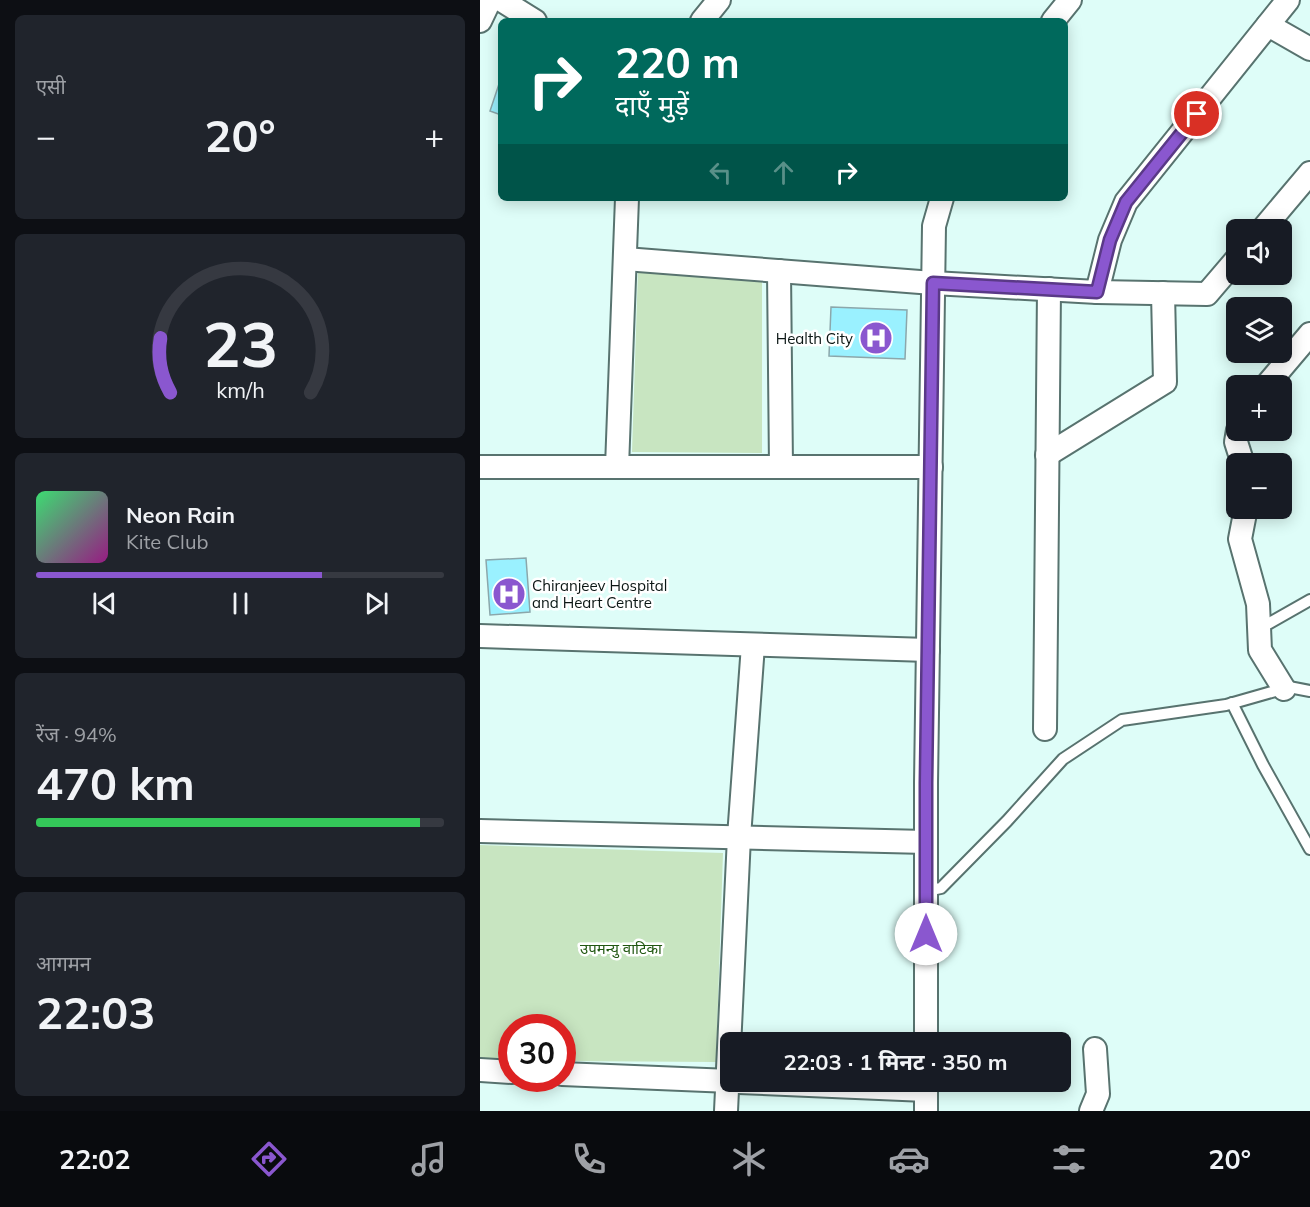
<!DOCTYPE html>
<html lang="hi">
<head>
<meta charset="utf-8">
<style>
  :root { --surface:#171b24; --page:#20242c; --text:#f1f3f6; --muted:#9ea1a6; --line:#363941; --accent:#8a57cf }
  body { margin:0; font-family:Mulish,"Noto Sans Devanagari",sans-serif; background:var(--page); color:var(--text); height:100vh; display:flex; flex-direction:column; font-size:22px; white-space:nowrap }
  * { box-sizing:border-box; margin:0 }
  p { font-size:20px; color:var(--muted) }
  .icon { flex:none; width:33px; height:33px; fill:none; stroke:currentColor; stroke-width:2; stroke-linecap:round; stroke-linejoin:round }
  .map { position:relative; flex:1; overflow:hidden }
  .panel { display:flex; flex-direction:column; gap:15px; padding:15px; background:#0d0f14; width:480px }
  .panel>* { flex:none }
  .banner { position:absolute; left:18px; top:18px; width:570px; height:183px; border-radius:9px; box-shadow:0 3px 15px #0003; background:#00695c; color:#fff; overflow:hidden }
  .tools { position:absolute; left:746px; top:219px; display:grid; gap:12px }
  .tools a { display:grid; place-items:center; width:66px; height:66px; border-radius:9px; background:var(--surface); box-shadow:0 3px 15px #0003; font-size:30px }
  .speed { position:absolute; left:18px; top:1014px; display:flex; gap:12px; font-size:30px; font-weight:700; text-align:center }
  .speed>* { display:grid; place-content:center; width:78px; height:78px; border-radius:50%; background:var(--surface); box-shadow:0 3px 15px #0003; line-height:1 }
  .speed .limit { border:9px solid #d22; background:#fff; color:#111 }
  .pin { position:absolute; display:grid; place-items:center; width:51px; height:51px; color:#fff; margin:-26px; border:3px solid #fff; border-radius:50%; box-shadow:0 2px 6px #0007 }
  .me { position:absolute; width:66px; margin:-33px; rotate:0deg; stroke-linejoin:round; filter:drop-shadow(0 0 4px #0008) }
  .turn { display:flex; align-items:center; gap:21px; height:126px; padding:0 18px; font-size:27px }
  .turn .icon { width:78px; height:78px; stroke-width:2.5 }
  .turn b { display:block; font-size:42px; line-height:51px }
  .lanes { display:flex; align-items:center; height:57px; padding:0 18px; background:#0003; justify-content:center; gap:30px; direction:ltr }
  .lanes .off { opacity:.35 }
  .big { font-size:45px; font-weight:700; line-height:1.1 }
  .panel .tile { flex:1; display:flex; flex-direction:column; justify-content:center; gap:9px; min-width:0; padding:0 21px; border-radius:9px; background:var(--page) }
  .panel .dial { align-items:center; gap:0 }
  .dial svg { height:156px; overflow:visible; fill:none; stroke:var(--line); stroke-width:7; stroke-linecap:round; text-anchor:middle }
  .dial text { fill:var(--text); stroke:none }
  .song { display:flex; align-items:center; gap:18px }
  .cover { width:72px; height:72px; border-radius:9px; background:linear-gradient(135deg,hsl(140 70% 55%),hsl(310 70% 35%)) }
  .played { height:6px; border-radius:3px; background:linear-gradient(90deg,var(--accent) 70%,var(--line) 70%) }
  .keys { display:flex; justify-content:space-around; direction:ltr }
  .heat { display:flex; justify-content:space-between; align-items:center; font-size:33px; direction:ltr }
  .charge { height:9px; border-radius:4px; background:linear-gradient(90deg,#34c759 94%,var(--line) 0) }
  .trip { position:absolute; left:240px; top:1032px; width:351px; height:60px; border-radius:9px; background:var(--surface); box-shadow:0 3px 15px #0003; font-weight:700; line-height:60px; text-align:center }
  .menu { display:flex; height:96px; justify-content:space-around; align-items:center; background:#090b0e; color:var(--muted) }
  .menu .icon { width:42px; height:42px }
  .menu .current { color:var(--accent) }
  .menu b { font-size:27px; color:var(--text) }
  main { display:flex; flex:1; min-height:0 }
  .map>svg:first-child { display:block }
</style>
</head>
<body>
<main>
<section class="panel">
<div class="tile"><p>एसी</p>
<div class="heat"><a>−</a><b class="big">20°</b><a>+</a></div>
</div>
<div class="tile dial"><svg viewBox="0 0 100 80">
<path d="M14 69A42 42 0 1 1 86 69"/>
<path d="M14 69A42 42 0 0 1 9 41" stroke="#8a57cf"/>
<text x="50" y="56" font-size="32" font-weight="700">23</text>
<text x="50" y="72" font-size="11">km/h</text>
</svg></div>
<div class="tile">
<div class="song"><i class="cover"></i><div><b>Neon Rain</b><p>Kite Club</p></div></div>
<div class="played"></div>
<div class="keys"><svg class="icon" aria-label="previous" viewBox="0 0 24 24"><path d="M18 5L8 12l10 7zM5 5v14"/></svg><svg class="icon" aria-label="pause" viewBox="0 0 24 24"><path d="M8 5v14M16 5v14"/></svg><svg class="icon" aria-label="next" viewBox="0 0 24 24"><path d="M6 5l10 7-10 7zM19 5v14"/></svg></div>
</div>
<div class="tile"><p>रेंज · 94%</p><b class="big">470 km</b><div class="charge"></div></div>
<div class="tile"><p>आगमन</p><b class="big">22:03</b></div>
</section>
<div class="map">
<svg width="830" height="1111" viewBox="0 0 830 1111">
  <rect width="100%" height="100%" fill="#defdf8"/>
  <g fill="#c8e5c1">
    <path d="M158,270L282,280V453L152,452Z"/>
    <path d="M0,845L243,853L236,1062L83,1061L82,1028H32L31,1060H0Z"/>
  </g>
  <g fill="#9af1ff" stroke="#8ba7ab" stroke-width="1.5">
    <path d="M21,78V115L10,111Z"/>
    <path d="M351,307L427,310L425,359L349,356Z"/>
    <path d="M46,558L50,612L10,615L6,560Z"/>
  </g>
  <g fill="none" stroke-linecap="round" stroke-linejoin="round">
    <g stroke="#58736f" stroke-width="14">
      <g id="service">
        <path d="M779,629L830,600"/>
        <path d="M752,703L783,765L830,849"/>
        <path d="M446,891L461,888L527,821L583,759L642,720L746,705L809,687L830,691"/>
      </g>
    </g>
    <g stroke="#58736f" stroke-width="26">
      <g id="minor">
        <path d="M21,0L55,21"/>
        <path d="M0,21L10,0"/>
        <path d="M222,21L239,0"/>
        <path d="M573,21L590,0"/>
        <path d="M788,25L830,49"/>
        <path d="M782,230L830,173"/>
        <path d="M145,259L453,283L617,292L727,294L756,260"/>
        <path d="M299,271L301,467"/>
        <path d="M617,292L630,240L646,202L808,0"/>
        <path d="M786,386L830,334"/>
        <path d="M758,430L756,442L763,464"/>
        <path d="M567,455L685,382L683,293"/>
        <path d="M0,467H451"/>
        <path d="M137,467L147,198"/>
        <path d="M766,508L760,539L778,604L780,650L804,689"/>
        <path d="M0,636L448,650"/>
        <path d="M565,729L569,289"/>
        <path d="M0,831L446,842"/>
        <path d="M446,1042V783L454,226L462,198"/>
        <path d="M0,1070L32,1072"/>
        <path d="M82,1074L250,1081"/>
        <path d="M259,1082L446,1090"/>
        <path d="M246,1111L259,837L273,645"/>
        <path d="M446,1111V1082"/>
        <path d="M611,1111L618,1094L615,1049"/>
      </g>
    </g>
    <use href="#service" stroke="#fff" stroke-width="10"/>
    <use href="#minor" stroke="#fff" stroke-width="22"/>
  </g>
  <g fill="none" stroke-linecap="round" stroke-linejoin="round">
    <g stroke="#5a3987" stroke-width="15">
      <path id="route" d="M446,934V783L453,283L617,292L630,240L646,202L717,114"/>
    </g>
    <use href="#route" stroke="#8a57cf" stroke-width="10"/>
  </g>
  <defs>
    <g id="hospital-disc" transform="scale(1.725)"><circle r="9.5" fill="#8a57cf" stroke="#fff"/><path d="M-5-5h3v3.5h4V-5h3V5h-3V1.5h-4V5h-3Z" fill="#fff"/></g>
  </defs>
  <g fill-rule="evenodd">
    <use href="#hospital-disc" x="396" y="338"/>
    <use href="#hospital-disc" x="29" y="594"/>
  </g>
  <g text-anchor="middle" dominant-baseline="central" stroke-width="5" stroke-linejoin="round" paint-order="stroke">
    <g font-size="15" fill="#0b1614" stroke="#fff" text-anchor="end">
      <text x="373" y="338">Health City</text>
      <text x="52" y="585" text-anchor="start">Chiranjeev Hospital<tspan x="52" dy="17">and Heart Centre</tspan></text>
    </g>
    <g font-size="15" fill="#215711" stroke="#fff">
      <text x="141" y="948">उपमन्यु वाटिका</text>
    </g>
  </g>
</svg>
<div class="tools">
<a><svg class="icon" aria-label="sound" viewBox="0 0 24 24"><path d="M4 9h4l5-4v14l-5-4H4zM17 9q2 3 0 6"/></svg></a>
<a><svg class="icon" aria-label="layers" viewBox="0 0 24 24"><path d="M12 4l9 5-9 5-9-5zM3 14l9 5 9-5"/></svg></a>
<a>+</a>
<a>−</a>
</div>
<div class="speed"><div class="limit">30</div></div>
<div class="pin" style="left:717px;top:114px;background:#d93025"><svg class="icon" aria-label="arrive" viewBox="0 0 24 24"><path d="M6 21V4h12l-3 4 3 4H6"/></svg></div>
<svg class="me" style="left:446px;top:934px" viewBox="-20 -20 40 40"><circle r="19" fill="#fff"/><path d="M0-13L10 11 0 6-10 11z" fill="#8a57cf"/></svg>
<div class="trip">22:03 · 1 मिनट · 350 m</div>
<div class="banner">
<div class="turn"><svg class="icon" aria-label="right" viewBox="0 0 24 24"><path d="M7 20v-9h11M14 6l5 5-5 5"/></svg><div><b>220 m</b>दाएँ मुड़ें</div></div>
<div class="lanes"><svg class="icon off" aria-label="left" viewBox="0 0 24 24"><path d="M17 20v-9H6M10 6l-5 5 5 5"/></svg><svg class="icon off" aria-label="ahead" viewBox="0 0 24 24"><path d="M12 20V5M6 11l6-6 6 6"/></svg><svg class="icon" aria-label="right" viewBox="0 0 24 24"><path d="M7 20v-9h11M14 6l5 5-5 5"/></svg></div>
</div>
</div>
</main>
<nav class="menu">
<b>22:02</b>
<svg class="icon current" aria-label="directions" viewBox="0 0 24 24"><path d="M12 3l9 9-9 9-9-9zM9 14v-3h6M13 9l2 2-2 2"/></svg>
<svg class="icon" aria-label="music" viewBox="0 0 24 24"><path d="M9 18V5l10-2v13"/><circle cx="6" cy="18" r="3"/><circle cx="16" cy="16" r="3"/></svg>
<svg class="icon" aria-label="phone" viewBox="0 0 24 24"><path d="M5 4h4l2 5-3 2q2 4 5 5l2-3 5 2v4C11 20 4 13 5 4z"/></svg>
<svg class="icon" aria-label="climate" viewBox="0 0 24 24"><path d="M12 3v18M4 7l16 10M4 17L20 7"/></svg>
<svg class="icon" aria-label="car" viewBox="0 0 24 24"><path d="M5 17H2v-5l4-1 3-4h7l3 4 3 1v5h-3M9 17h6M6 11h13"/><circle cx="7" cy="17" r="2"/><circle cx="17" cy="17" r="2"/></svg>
<svg class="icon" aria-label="filters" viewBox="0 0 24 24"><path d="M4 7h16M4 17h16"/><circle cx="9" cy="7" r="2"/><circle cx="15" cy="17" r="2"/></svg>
<b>20°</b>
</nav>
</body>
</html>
